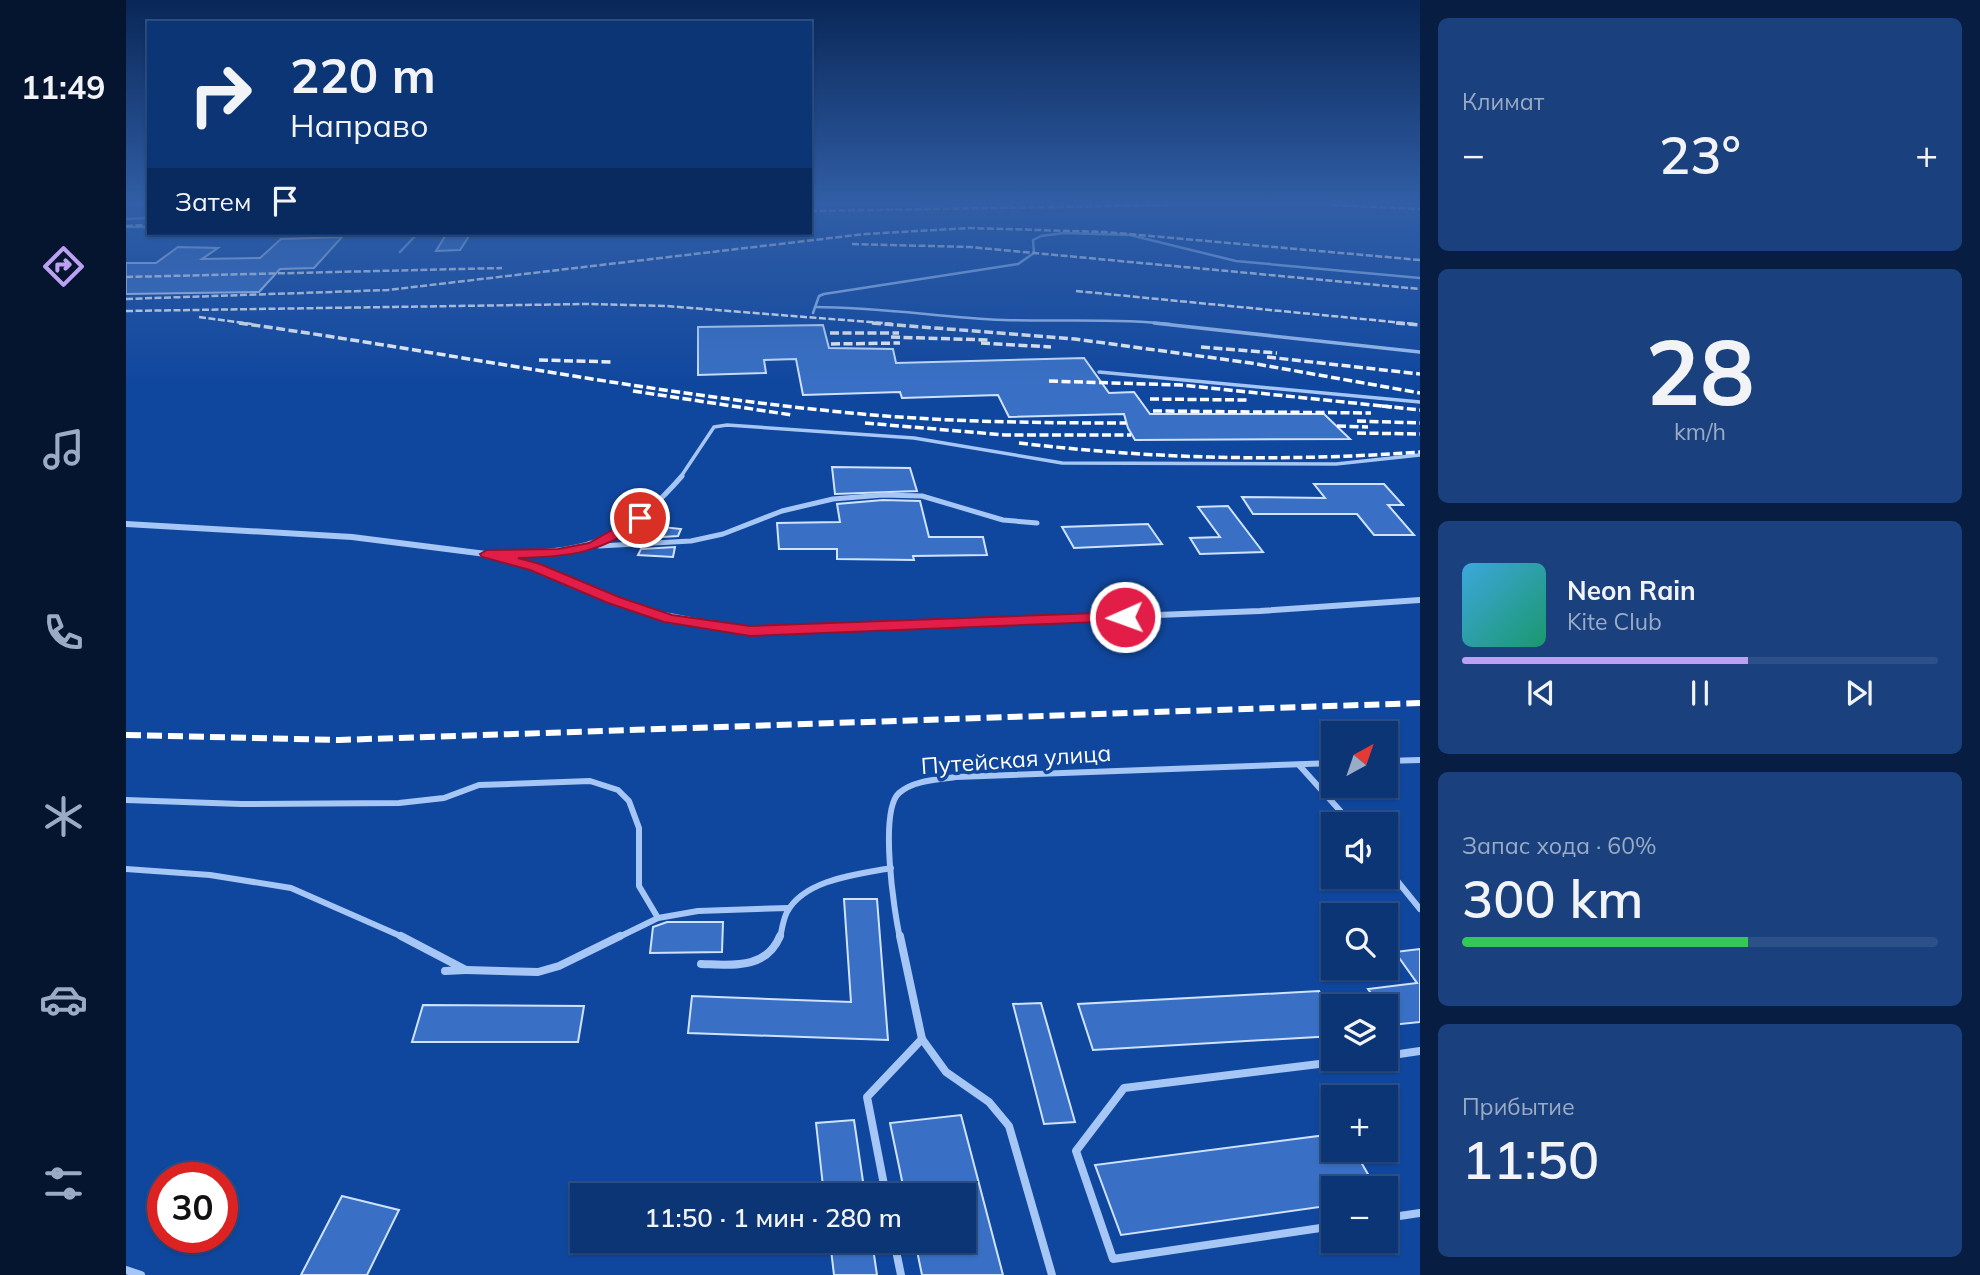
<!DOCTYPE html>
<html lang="ru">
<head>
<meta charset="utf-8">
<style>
  :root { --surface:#0c3576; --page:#1a407e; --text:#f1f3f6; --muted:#9aabc5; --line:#2c5088; --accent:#bca0f2 }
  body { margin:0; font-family:Mulish,sans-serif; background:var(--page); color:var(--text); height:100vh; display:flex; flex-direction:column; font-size:26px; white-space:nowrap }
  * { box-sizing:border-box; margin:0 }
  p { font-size:23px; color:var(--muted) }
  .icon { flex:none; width:38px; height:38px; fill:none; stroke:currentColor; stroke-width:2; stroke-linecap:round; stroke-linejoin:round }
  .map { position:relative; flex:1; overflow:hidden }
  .details { display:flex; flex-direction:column; gap:18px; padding:18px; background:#071d41; width:560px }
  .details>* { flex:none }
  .top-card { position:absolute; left:21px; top:21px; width:665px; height:214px; border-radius:0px; box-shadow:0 2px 5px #0004,0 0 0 2px var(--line); background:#0c3576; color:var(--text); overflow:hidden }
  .needle { width:46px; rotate:40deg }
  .fabs { position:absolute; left:1195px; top:721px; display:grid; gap:14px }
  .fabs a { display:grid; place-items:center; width:77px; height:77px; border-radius:0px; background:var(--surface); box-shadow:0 2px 5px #0004,0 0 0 2px var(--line); font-size:35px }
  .speed { position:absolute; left:21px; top:1162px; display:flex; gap:14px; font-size:35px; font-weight:700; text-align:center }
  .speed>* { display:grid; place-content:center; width:91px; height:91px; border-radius:50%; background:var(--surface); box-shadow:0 2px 5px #0004,0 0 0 2px var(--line); line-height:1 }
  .speed .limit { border:10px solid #d22; background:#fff; color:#111 }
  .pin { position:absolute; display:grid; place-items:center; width:60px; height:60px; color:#fff; margin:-30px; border:4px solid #fff; border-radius:50%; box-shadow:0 2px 7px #0007 }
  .me { position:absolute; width:77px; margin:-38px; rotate:268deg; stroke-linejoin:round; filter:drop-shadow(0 0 5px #0008) }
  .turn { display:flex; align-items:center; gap:24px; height:147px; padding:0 28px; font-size:32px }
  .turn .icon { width:91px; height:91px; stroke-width:2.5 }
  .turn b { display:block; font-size:49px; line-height:60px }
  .then { display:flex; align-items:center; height:66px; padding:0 28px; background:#0003; gap:14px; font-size:26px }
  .big { font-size:52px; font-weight:600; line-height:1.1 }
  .details .tile { flex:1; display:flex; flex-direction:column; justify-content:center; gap:10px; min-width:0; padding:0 24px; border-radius:10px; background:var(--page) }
  .details .dial { align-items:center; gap:0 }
  .dial b { font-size:91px; line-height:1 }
  .song { display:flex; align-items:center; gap:21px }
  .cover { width:84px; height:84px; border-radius:10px; background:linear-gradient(135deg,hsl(200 70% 55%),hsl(160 70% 35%)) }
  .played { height:7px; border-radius:4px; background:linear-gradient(90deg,var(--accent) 60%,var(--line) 60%) }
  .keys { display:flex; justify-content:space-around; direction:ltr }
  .heat { display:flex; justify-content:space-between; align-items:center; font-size:38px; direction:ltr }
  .charge { height:10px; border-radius:5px; background:linear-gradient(90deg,#34c759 60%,var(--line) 0) }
  .trip { position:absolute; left:444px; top:1183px; width:406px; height:70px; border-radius:0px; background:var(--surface); box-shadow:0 2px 5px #0004,0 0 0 2px var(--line); font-weight:600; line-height:70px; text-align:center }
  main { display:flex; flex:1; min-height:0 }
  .menu { display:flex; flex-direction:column; width:126px; justify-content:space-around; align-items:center; background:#05152f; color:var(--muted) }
  .menu .icon { width:49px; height:49px }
  .menu .selected { color:var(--accent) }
  .menu b { font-size:32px; color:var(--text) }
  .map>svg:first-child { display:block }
</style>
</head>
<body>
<main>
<nav class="menu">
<b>11:49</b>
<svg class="icon selected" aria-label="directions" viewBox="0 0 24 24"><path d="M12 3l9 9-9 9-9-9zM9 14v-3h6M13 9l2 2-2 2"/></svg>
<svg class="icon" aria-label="music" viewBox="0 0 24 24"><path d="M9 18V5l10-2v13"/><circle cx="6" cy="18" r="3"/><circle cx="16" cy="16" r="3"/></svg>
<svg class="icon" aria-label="phone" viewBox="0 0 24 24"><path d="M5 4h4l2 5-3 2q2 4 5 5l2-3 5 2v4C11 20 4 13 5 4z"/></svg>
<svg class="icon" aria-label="climate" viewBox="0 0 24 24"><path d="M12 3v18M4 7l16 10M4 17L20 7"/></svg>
<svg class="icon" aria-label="car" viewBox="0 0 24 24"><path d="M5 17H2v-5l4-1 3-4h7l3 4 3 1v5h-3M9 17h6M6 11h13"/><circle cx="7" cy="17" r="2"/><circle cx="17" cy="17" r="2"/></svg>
<svg class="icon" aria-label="filters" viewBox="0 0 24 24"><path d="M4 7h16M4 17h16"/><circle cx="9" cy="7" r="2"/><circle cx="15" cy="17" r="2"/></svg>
</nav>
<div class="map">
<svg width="1294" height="1275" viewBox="0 0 1294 1275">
  <rect width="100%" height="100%" fill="#10479e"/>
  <g fill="#3970c5" stroke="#cfe2fe" stroke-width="2">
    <path d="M321,233H345L334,250L310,251Z"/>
    <path d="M216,237L188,268L154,269L133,292L0,294V263H30L52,247L92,248L76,259L134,258L155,239Z"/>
    <path d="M697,325L703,348L767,349L770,363L958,358L983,393L1008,392L1024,414H1198L1224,439L1009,440L1002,428L998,414L883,417L872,395L776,398L774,392L677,395L670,359L638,360L640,373L572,375V327Z"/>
    <path d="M706,467L784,468L791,491L709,494Z"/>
    <path d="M1188,484H1258L1277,505H1262L1288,535H1248L1231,514H1127L1116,497L1199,498Z"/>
    <path d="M757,500L794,501L803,537H857L861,555L787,556L788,560L711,559V549H653L651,523L714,522L711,504Z"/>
    <path d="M1102,506L1137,552L1074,554L1064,538L1094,537L1072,507Z"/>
    <path d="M1022,524L1036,544L948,548L936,527Z"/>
    <path d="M528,526L555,529L552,536L521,538Z"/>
    <path d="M549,547L547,557L512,555L515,549Z"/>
    <path d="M718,899H751L762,1040L562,1033L566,996L725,1002Z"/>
    <path d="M541,922H597L596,952L524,953L527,927Z"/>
    <path d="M1294,949V1022L1265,1025L1260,1016V1006H1254L1242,989L1291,983L1269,952Z"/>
    <path d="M1193,991L1199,1003H1208V1036L967,1050L952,1004Z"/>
    <path d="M915,1003L949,1122L918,1124L887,1004Z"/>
    <path d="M297,1005L458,1006L452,1042H286Z"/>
    <path d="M835,1115L877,1275H796L789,1241H838V1195H779L764,1123Z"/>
    <path d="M728,1120L739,1195H698L690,1123Z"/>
    <path d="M1208,1134V1150H1228L1250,1188H1208V1205L995,1235L969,1165Z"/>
    <path d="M216,1196L273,1210L241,1275H175Z"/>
    <path d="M704,1241H746L751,1275H708Z"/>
  </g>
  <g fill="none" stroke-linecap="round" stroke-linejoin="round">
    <g stroke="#a6c6f5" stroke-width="2.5">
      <path d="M0,219L23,218"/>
      <path d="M0,227H23"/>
      <path d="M274,252L292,233"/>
      <path d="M689,307C752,307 814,317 877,320C934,322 986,318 1044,324"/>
      <path d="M687,313L693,296L698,294L892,264L908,253L907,240L915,236L938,233L1004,235L1110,261L1294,278"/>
    </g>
    <g stroke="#a6c6f5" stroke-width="3.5">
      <path d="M1028,323L1294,352"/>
      <path d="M973,372L1294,402"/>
      <path d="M554,478L588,427L601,425L788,438L936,463L1210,464L1294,455"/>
    </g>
    <g stroke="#a6c6f5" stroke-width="5">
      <path d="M473,546L565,541L597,534L656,511L707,499L757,495L796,496L877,520L911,523"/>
      <path d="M367,554C457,552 495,546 556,476"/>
    </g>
    <g stroke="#a6c6f5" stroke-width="6">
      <path d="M1260,761L1294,760"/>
      <path d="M1173,765L1226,824"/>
      <path d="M0,800L115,804L273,803L318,798L353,785L464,781L492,790L503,801L513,828V886L532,918"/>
      <path d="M1260,867L1294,909"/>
      <path d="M0,869L84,875L165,888L279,938"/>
      <path d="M491,938L532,918L572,911L662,908"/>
      <path d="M654,938C656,929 657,920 661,912C679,879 733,874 765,868"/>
      <path d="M774,938C768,912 753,811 773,793C788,780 811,780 830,777L1208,763"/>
    </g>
    <g stroke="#a6c6f5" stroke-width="8">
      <path d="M275,936L340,970L319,971"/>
      <path d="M774,936L796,1039L820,1072L863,1102L883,1126L926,1275"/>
      <path d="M575,964C606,965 640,970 654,936"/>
      <path d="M340,970L412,972L433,966L494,936"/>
      <path d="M1260,1056L1294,1051"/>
      <path d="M760,1195L741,1097L796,1039"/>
      <path d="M1260,1218L1294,1213"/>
      <path d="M1208,1226L987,1259L950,1151L998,1088L1234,1059"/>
      <path d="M768,1241L775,1275"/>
      <path d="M0,1270L15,1275"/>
    </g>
    <path stroke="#a6c6f5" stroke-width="6" d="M0,524L226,537L360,554L410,569L522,612L624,631L1134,611L1294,600"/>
    <g stroke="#fff" stroke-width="2.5" stroke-dasharray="7 2.5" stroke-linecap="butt">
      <path d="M1206,205L1294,209"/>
      <path d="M684,211L1045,205"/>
      <path d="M0,226L23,225"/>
      <path d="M726,244L844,247L1294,289"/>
      <path d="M0,277L376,268"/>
      <path d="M950,291L1288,324"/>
      <path d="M0,299L262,290L739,234L844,228L980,232L1294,260"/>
      <path d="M0,311L461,304L540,306L768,324"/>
      <path d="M73,317L126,324"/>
    </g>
    <g stroke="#fff" stroke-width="3.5" stroke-dasharray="9 3.5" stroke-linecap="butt">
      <path d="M113,323C321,352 527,395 736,414C824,422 912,423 1000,423"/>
      <path d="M746,323L949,339L1125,363L1294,393"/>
      <path d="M1270,323L1294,325"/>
      <path d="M704,333H773"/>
      <path d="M765,337L863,340"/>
      <path d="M855,343L925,347"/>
      <path d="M705,344L774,343"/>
      <path d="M1075,347L1151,353"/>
      <path d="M1141,357L1294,374"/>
      <path d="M413,360L487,362"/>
      <path d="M923,381L1055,385L1266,407"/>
      <path d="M507,391L666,415"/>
      <path d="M1024,399L1123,400"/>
      <path d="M1256,406L1294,410"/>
      <path d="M1027,411L1245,413"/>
      <path d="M1231,421L1294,423"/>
      <path d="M739,423L879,435H1005"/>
      <path d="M1211,426L1242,427"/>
      <path d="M1231,433L1294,434"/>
      <path d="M893,443C1027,459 1159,462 1294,452"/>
    </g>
    <path stroke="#fff" stroke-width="6" stroke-dasharray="15 6" stroke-linecap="butt" d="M0,735L213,740L1294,703"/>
  </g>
  <linearGradient id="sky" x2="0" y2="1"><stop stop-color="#092757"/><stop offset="0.53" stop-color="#315ea6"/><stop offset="1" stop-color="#315ea6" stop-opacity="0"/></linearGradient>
  <rect width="1294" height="384" fill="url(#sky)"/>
  <path fill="#e11d48" stroke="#92132f" stroke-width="2" d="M514,514L518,515V521C477,553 443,557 392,558L414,564L493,597L546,615L624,626L999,612L1007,617L999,621L624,636L538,622L482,603L404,570L356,557L354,554L361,550L432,549L463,543Z"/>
  <g text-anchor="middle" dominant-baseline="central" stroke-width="7" stroke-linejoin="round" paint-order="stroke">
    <g font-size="23" fill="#fff" stroke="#10479e">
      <text transform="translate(890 759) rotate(-4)">Путейская улица</text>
    </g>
  </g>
</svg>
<div class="fabs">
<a><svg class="needle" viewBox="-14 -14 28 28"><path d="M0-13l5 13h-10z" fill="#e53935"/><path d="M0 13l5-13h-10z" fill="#9aabc5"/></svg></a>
<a><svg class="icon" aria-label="sound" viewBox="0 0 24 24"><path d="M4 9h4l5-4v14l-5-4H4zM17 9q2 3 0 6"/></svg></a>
<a><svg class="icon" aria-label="search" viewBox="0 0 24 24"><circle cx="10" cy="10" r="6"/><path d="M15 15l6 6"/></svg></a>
<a><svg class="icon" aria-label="layers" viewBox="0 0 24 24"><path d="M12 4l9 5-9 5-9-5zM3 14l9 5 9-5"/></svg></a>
<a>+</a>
<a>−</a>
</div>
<div class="speed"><div class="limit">30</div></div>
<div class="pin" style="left:514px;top:518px;background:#d93025"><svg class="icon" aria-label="arrive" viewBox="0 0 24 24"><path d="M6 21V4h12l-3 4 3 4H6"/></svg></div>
<svg class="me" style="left:999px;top:617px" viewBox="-20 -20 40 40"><circle r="17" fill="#e11d48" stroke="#fff" stroke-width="3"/><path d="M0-11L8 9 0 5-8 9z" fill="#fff"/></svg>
<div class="trip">11:50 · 1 мин · 280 m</div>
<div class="top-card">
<div class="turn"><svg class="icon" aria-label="right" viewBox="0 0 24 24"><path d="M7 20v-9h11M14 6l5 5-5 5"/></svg><div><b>220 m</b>Направо</div></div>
<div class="then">Затем<svg class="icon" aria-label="arrive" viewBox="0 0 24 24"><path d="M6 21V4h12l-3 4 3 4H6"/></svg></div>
</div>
</div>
<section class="details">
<div class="tile"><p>Климат</p>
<div class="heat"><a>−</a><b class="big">23°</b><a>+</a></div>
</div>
<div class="tile dial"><b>28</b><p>km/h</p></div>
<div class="tile">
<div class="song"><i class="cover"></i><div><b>Neon Rain</b><p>Kite Club</p></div></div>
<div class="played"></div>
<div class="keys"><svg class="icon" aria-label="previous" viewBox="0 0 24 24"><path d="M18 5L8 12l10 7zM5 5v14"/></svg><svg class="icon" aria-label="pause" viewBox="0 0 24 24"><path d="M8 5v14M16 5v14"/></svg><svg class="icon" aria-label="next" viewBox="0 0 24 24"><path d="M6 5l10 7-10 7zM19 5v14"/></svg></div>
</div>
<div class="tile"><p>Запас хода · 60%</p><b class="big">300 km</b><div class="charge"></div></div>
<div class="tile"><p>Прибытие</p><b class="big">11:50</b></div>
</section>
</main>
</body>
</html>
